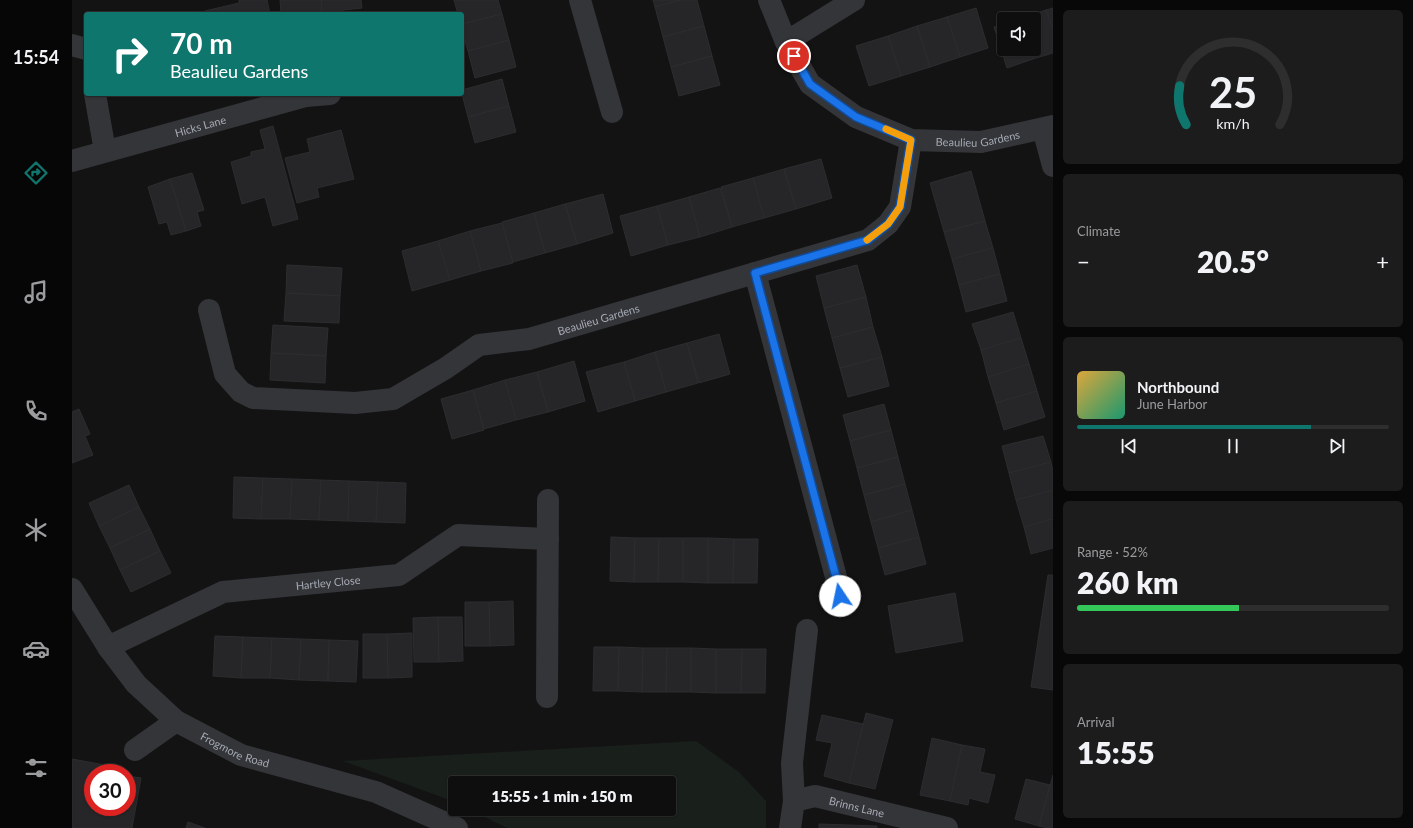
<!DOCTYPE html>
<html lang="en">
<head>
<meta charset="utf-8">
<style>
  :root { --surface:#0e0e0f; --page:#1c1c1d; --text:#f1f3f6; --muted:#9b9c9e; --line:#2e2e2f; --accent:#0f766e }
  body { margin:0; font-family:Lato,sans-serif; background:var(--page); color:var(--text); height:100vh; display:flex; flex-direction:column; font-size:15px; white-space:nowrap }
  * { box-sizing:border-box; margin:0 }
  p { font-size:13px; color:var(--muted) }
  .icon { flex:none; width:22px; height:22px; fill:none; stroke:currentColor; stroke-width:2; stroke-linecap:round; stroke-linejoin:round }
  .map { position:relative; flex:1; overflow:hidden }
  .sheet { display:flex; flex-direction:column; gap:10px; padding:10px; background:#080808; width:360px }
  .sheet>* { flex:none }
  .top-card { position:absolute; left:12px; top:12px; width:380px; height:84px; border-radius:4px; box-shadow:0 1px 3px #0004,0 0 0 1px var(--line); background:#0f766e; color:#fff; overflow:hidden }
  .buttons { position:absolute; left:925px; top:12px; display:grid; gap:8px }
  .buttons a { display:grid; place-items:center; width:44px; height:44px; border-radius:4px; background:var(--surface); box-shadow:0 1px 3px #0004,0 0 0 1px var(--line); font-size:20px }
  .speed { position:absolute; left:12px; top:764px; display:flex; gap:8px; font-size:20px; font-weight:700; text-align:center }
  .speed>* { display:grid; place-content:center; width:52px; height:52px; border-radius:50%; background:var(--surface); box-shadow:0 1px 3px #0004,0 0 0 1px var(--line); line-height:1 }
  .speed .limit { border:6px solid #d22; background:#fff; color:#111 }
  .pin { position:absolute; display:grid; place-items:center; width:34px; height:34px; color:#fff; margin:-17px; border:2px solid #fff; border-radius:50%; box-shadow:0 1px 4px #0007 }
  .me { position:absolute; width:44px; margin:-22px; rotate:349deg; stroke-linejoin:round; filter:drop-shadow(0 0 3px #0008) }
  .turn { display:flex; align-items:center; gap:14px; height:84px; padding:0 20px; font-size:18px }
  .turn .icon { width:52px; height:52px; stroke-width:2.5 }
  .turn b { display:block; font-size:28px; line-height:34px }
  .big { font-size:30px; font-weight:800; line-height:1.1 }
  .sheet .card { flex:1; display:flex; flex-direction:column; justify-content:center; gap:6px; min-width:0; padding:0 14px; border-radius:6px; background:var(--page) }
  .sheet .dial { align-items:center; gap:0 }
  .dial svg { height:104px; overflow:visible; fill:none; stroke:var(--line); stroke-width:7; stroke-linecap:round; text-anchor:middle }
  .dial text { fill:var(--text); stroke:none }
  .song { display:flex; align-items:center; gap:12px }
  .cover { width:48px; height:48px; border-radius:6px; background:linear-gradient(135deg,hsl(40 70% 55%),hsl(160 70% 35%)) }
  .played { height:4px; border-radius:2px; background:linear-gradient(90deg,var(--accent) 75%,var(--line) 75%) }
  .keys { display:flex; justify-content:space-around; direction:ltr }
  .heat { display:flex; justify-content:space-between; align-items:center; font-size:22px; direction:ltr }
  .charge { height:6px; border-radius:3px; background:linear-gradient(90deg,#34c759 52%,var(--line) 0) }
  .trip { position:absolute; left:376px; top:776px; width:228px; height:40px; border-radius:4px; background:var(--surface); box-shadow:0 1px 3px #0004,0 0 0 1px var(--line); font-weight:800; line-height:40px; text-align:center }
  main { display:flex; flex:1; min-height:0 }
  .tab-bar { display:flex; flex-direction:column; width:72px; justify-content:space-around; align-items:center; background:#060606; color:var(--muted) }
  .tab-bar .icon { width:28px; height:28px }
  .tab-bar .current { color:var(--accent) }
  .tab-bar b { font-size:18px; color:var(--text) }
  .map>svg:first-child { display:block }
</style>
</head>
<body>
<main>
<nav class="tab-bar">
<b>15:54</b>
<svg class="icon current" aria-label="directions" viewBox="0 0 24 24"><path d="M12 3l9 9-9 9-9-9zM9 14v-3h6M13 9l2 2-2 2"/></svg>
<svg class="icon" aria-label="music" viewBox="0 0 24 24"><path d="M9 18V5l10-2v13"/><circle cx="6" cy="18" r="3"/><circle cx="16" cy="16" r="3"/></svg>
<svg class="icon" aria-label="phone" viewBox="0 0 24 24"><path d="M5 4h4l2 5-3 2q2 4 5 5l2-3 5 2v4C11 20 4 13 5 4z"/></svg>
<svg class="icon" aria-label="climate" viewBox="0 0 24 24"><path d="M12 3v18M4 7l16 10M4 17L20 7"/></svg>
<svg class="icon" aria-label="car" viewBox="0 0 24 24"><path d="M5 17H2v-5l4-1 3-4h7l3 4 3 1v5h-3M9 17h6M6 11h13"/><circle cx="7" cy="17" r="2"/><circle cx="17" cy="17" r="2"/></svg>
<svg class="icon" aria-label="filters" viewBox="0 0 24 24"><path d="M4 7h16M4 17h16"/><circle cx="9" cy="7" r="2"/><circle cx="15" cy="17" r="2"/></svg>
</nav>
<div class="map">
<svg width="981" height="828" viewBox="0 0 981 828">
  <rect width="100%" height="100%" fill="#131314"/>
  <path fill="#191f1a" d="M624,741L667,772L694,801V828H435L396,809H597V783H383V802L271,761Z"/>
  <g fill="#262628" stroke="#2d2d30">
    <path d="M167,0H195L198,14H134L133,11L167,3Z"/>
    <path d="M208,0H249L250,14H209Z"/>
    <path d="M249,0H289L290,8L271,10V14H250Z"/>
    <path d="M382,0H426L430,14L390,24V14H386Z"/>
    <path d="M581,0H609L583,7Z"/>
    <path d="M609,0H625L632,26L591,37L583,7Z"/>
    <path d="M904,8L916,48L888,57L875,17Z"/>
    <path d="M981,8V30L974,10Z"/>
    <path d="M974,10L981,30V53L961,59L958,49H962V19H948Z"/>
    <path d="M430,14L437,40L396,51L390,30V24Z"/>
    <path d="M875,17L888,57L858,67L845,26Z"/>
    <path d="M932,24V49H958L961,59L935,68L922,27Z"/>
    <path d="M632,26L640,56L599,67L591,37Z"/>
    <path d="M845,26L858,67L829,76L816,36Z"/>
    <path d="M816,36L829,76L797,86L784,46Z"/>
    <path d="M437,40L444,67L403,78L396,51Z"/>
    <path d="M640,56L648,85L607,96L599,67Z"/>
    <path d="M430,79L437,106L396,117L390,94V90Z"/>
    <path d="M437,106L444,132L403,143L396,117Z"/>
    <path d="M201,126L226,219L201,226L193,197L170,204L159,162L179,156V152L193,149L188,130Z"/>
    <path d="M269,130L282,179L245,188L247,197L225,203L213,158L238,152L235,139Z"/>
    <path d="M749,159L760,198L724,209L712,169Z"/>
    <path d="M712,169L724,209L692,218L681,178Z"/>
    <path d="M899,171L913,221L872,232L858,183Z"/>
    <path d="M120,173L132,210L125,212L129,226L114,231L98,179Z"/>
    <path d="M681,178L692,218L660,227L649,187Z"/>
    <path d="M98,179L114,231L99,235L95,222L87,224L76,187Z"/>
    <path d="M648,188L660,227L628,237L617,197Z"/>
    <path d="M531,194L541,233L505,244L493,204Z"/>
    <path d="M617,197L628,237L596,245L585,206Z"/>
    <path d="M493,204L505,244L473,253L462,213Z"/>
    <path d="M585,206L596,245L559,256L548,216Z"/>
    <path d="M462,213L473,253L441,262L430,222Z"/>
    <path d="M913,221L921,248L880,259L872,232Z"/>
    <path d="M430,223L441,263L409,271L398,231Z"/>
    <path d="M398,231L409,271L378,280L366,241Z"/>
    <path d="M366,241L378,280L340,291L330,251Z"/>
    <path d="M921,248L928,274L887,285L880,259Z"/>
    <path d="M215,265L270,268L268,296L214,293Z"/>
    <path d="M785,265L794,297L752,308L744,276Z"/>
    <path d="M928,274L935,301L894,312L887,285Z"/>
    <path d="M214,293L268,296L267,323L212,321Z"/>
    <path d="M794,297L801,327L760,338L752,308Z"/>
    <path d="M941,312L949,338L909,350L900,324Z"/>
    <path d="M201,325L256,328L254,356L199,353Z"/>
    <path d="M801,327L810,357L768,368L760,338Z"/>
    <path d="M647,334L658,374L627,383L615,343Z"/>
    <path d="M949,338L957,364L916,377L909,350Z"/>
    <path d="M615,343L626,383L594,392L583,352Z"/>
    <path d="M583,352L594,392L563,401L552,362Z"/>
    <path d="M199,353L254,356L253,383L198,380Z"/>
    <path d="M810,357L817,386L776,397L768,368Z"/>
    <path d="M502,361L513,401L476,412L465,372Z"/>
    <path d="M552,362L563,401L526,412L514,372Z"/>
    <path d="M957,364L965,391L924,403L916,377Z"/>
    <path d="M465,372L476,412L444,420L433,380Z"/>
    <path d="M433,380L444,420L412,429L401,390Z"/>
    <path d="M401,390L412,430L380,439L369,399Z"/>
    <path d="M965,391L973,417L932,430L924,403Z"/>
    <path d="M812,404L819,430L778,441L771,415Z"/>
    <path d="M7,409L18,434L13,436L21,455L0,463V412Z"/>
    <path d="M819,430L826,457L785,468L778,441Z"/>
    <path d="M971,436L979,462L937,473L930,446Z"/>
    <path d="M826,457L833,484L792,495L785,468Z"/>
    <path d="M979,462L981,471V490L944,500L937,473Z"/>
    <path d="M162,477L191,478L189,519L161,518Z"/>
    <path d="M191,478L220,479L218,519H189Z"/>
    <path d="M220,479L249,480L247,520L218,519Z"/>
    <path d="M249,480L277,481L276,521L247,520Z"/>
    <path d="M277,481L306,482L304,522L276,521Z"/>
    <path d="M306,482L334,483L333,523L304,522Z"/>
    <path d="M833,484L840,510L799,522L792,495Z"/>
    <path d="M57,485L67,507L27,526L17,503Z"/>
    <path d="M981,490V519L952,527L944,500Z"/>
    <path d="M67,507L78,529L38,548L27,526Z"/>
    <path d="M840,510L847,537L806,548L799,522Z"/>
    <path d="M981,519V548L959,554L952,527Z"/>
    <path d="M78,529L88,551L48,570L38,548Z"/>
    <path d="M539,537L563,538L562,582L538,581Z"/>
    <path d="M847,537L854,564L813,575L806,548Z"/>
    <path d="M563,538H587L586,582H562Z"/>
    <path d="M587,538H611V582H586Z"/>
    <path d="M611,538H636V583L611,582Z"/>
    <path d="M636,538L662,539L661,583H636Z"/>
    <path d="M662,539H686L685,583H661Z"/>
    <path d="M88,551L99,573L59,592L48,570Z"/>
    <path d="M976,575H981V690L959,687Z"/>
    <path d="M883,593L891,641L824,653L816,606Z"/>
    <path d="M441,601L442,645L418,646L417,602Z"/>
    <path d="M393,602H417L418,646H393Z"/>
    <path d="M366,617L367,662H342L341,618Z"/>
    <path d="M366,617H390L391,661L367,662Z"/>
    <path d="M340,633V677L316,678L315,634Z"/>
    <path d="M291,634H315L316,678H291Z"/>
    <path d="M143,636L171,637L169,678L141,676Z"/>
    <path d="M171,637L200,638L198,678H169Z"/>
    <path d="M200,638L229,639L227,680L198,678Z"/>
    <path d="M229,639L257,640L256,681L227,680Z"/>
    <path d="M257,640L286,641L284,682L256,681Z"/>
    <path d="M522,647H547L546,691H521Z"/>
    <path d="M547,647L571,648L570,692L546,691Z"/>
    <path d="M571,648H595L594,692H570Z"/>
    <path d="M595,648H619V692H594Z"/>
    <path d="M619,648L644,649V693L619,692Z"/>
    <path d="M644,649H670L669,693H644Z"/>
    <path d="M670,649H694L693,693H669Z"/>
    <path d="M794,713L821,720L803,789L777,783Z"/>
    <path d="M750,715L791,724L777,783L752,776L760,743L744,740Z"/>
    <path d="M860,738L890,745L878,801L848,795Z"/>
    <path d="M890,745L913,749L908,772L923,775L916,803L897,798L896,805L878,801Z"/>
    <path d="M0,759L49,768L48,773H21V807H55V776L69,778L60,828H0Z"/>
    <path d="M981,775V828H976L967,826Z"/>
    <path d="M954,779L978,785L967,826L943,819Z"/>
    <path d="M116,822L133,828H114Z"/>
    <path d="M747,824L805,826V828H747Z"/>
  </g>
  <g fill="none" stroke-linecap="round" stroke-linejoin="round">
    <g stroke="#343539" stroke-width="22">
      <path d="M508,0L540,112"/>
      <path id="s1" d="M697,0L714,42L738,84L784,117L839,140L909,142L981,126"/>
      <path d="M714,42L782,0"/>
      <path d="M0,45L14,49"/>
      <path d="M23,94L33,151"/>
      <path d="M971,129L981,166"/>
      <path id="s2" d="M0,161L234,96L258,94"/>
      <path d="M683,273L764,577L768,596"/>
      <path id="s3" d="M137,310L153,374L169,392L181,398L283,403L321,399L374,368L407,345L457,339L796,240L816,224L828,207L839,140"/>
      <path id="s4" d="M0,589L36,647L64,684L104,721L169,755L304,792L385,828"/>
      <path id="s5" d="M36,647L151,592L327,575L386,535L476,539"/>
      <path d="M475,697L476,500"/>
      <path d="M63,750L104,721"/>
      <path d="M722,801L720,763L735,630"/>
      <path id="s6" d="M718,828L722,801L743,796L875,828"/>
    </g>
  </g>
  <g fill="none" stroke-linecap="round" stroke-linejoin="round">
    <g stroke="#114b97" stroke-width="10">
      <path id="route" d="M722,56L738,84L784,117L839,140L828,207L816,224L796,240L683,273L764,577L768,596"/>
    </g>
    <use href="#route" stroke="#1a73e8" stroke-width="7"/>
    <path stroke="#f59e0b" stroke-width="7" d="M795,240L816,224L828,207L839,140L814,129"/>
  </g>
  <g text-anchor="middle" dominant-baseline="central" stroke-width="4" stroke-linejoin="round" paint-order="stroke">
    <g font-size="11" fill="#a5aab5" stroke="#0e0e0f">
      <text stroke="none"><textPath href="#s2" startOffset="133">Hicks Lane</textPath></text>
      <text stroke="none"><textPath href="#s1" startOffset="277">Beaulieu Gardens</textPath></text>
      <text stroke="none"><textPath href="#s3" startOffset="468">Beaulieu Gardens</textPath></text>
      <text stroke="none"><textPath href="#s5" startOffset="233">Hartley Close</textPath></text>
      <text stroke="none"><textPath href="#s4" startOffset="235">Frogmore Road</textPath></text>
      <text stroke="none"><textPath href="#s6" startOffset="92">Brinns Lane</textPath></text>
    </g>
  </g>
</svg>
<div class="buttons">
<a><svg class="icon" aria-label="sound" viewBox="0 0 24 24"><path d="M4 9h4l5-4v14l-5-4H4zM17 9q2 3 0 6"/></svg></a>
</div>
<div class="speed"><div class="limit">30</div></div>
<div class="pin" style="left:722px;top:56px;background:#d93025"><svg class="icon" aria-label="arrive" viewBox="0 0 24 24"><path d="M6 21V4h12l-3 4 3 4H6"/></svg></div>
<svg class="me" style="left:768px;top:596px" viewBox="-20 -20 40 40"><circle r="19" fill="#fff"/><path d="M0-13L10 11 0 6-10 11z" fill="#1a73e8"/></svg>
<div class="trip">15:55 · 1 min · 150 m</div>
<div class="top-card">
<div class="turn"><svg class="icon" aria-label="right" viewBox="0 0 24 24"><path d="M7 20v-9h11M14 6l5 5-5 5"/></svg><div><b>70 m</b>Beaulieu Gardens</div></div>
</div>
</div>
<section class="sheet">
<div class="card dial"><svg viewBox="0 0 100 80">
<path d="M14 69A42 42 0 1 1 86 69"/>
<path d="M14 69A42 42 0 0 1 9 39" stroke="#0f766e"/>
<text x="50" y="56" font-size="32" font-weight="700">25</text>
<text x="50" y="72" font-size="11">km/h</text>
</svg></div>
<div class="card"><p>Climate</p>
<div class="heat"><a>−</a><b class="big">20.5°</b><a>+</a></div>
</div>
<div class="card">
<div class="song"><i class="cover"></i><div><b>Northbound</b><p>June Harbor</p></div></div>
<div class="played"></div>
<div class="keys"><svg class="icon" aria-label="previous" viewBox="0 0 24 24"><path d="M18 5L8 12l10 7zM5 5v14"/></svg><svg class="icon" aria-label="pause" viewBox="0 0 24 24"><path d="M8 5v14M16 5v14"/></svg><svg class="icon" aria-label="next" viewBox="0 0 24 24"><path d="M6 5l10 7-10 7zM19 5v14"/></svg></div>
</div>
<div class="card"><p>Range · 52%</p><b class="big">260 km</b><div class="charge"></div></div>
<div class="card"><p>Arrival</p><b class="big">15:55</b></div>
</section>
</main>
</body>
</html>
